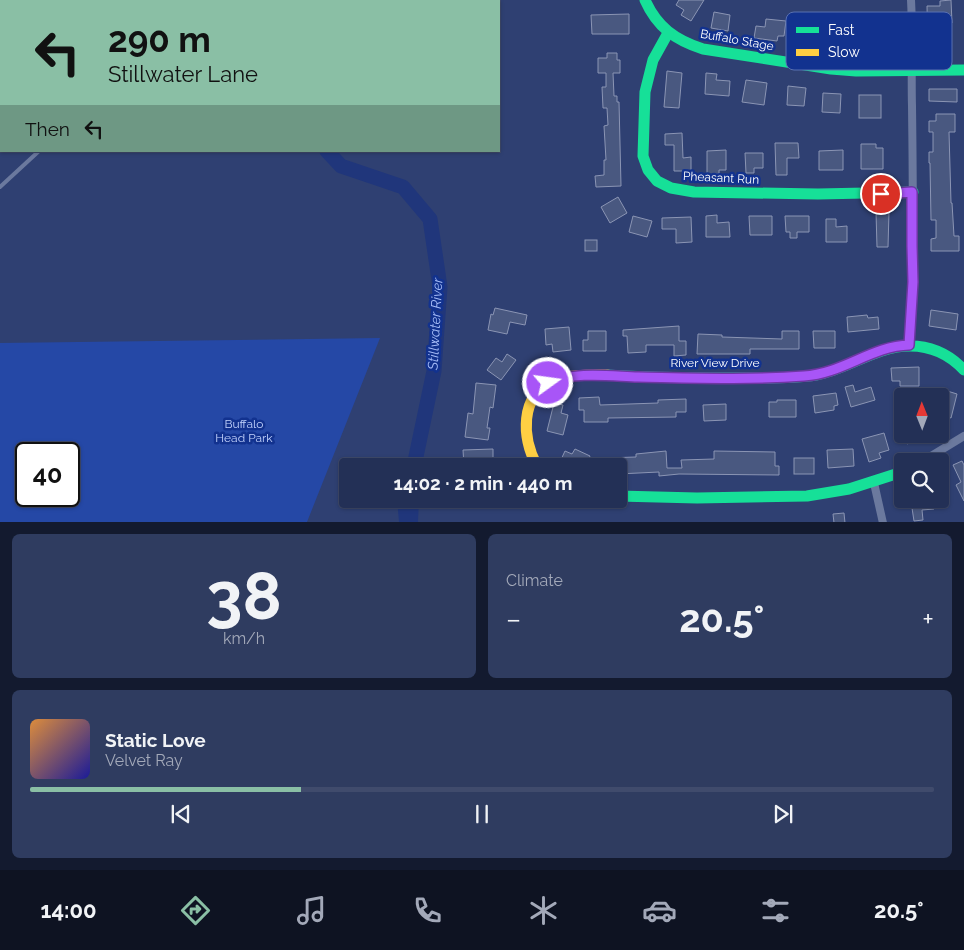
<!DOCTYPE html>
<html lang="en">
<head>
<meta charset="utf-8">
<style>
  :root { --surface:#233056; --page:#2f3c60; --text:#f1f3f6; --muted:#a3a9b9; --line:#404b6c; --accent:#8abfa5 }
  body { margin:0; font-family:Raleway,sans-serif; background:var(--page); color:var(--text); height:100vh; display:flex; flex-direction:column; font-size:19px; white-space:nowrap }
  * { box-sizing:border-box; margin:0 }
  p { font-size:16px; color:var(--muted) }
  .icon { flex:none; width:28px; height:28px; fill:none; stroke:currentColor; stroke-width:2; stroke-linecap:round; stroke-linejoin:round }
  .map { position:relative; height:522px; overflow:hidden }
  .details { display:flex; flex-direction:column; gap:12px; padding:12px; background:#131a2f; flex:1 }
  .details>* { flex:none }
  .banner { position:absolute; left:0px; top:0px; width:500px; height:152px; box-shadow:0 1px 4px #0004,0 0 0 1px var(--line); background:#8abfa5; color:#111; overflow:hidden }
  .needle { width:32px; rotate:359deg }
  .tools { position:absolute; left:894px; top:388px; display:grid; gap:10px }
  .tools a { display:grid; place-items:center; width:55px; height:55px; border-radius:5px; background:var(--surface); box-shadow:0 1px 4px #0004,0 0 0 1px var(--line); font-size:25px }
  .speed { position:absolute; left:15px; top:442px; display:flex; gap:10px; font-size:25px; font-weight:700; text-align:center }
  .speed>* { display:grid; place-content:center; width:65px; height:65px; border-radius:50%; background:var(--surface); box-shadow:0 1px 4px #0004,0 0 0 1px var(--line); line-height:1 }
  .speed .limit { border:2px solid #111; border-radius:8px; background:#fff; color:#111 }
  .pin { position:absolute; display:grid; place-items:center; width:42px; height:42px; color:#fff; margin:-21px; border:2px solid #fff; border-radius:50%; box-shadow:0 1px 5px #0007 }
  .me { position:absolute; width:55px; margin:-28px; rotate:76deg; stroke-linejoin:round; filter:drop-shadow(0 0 4px #0008) }
  .turn { display:flex; align-items:center; gap:18px; height:105px; padding:0 25px; font-size:22px }
  .turn .icon { width:65px; height:65px; stroke-width:2.5 }
  .turn b { display:block; font-size:35px; line-height:42px }
  .then { display:flex; align-items:center; height:48px; padding:0 25px; background:#0003; gap:10px; font-size:19px }
  .big { font-size:38px; font-weight:700; line-height:1.1 }
  .details .card { flex:1; display:flex; flex-direction:column; justify-content:center; gap:8px; min-width:0; padding:0 18px; border-radius:8px; background:var(--page) }
  .details .dial { align-items:center; gap:0 }
  .dial b { font-size:65px; line-height:1 }
  .song { display:flex; align-items:center; gap:15px }
  .cover { width:60px; height:60px; border-radius:8px; background:linear-gradient(135deg,hsl(30 70% 55%),hsl(240 70% 35%)) }
  .played { height:5px; border-radius:2px; background:linear-gradient(90deg,var(--accent) 30%,var(--line) 30%) }
  .keys { display:flex; justify-content:space-around; direction:ltr }
  .heat { display:flex; justify-content:space-between; align-items:center; font-size:28px; direction:ltr }
  .details .tiles { flex:1; display:grid; gap:12px; grid-template-columns:1fr 1fr }
  .card:last-child { grid-column:span 2 }
  .trip { position:absolute; left:339px; top:458px; width:288px; height:50px; border-radius:5px; background:var(--surface); box-shadow:0 1px 4px #0004,0 0 0 1px var(--line); font-weight:700; line-height:50px; text-align:center }
  .tab-bar { display:flex; height:80px; justify-content:space-around; align-items:center; background:#0e1322; color:var(--muted) }
  .tab-bar .icon { width:35px; height:35px }
  .tab-bar .selected { color:var(--accent) }
  .tab-bar b { font-size:22px; color:var(--text) }
  .map>svg:first-child { display:block }
</style>
</head>
<body>
<div class="map">
<svg width="964" height="523" viewBox="0 0 964 523">
  <rect width="100%" height="100%" fill="#2f4072"/>
  <path fill="#2548a6" fill-rule="evenodd" d="M380,338L307,522H0V343ZM26,454H69V496H26Z"/>
  <path fill="#20367b" d="M397,499H419L418,522H399Z"/>
  <g fill="none" stroke-linecap="round" stroke-linejoin="round">
    <g stroke="#20367b" stroke-width="15">
      <path d="M212,0L214,1"/>
      <path d="M327,151L341,166L403,187L430,219L440,287L434,371L414,466"/>
    </g>
  </g>
  <g fill="#495880" stroke="#8b95b4">
    <path d="M679,0H704L691,21L681,15L684,10L676,5Z"/>
    <path d="M951,0L952,23H945L946,50L928,51L927,6H940V1Z"/>
    <path d="M714,12L730,15L728,31L711,28Z"/>
    <path d="M629,14V34H592L591,15Z"/>
    <path d="M766,19L786,21L784,36H778L777,41L754,38L756,26L765,27Z"/>
    <path d="M607,53H617V60H620V73H613L614,96H617V102H619L621,186L596,187L595,176L604,175V160H606L604,126L608,125L607,108H603L602,87H606V73H598V58H607Z"/>
    <path d="M667,71L682,73L679,108L664,107Z"/>
    <path d="M706,73L717,74L716,80L730,81L729,96L705,94Z"/>
    <path d="M746,80L767,83L764,105L742,102Z"/>
    <path d="M788,86L806,88L804,106L787,105Z"/>
    <path d="M929,89H957V102L929,101Z"/>
    <path d="M823,93L841,94L840,113L822,112Z"/>
    <rect x="859" y="95" width="22" height="23"/>
    <path d="M936,114H955V132H949L951,203H952L954,236H959V251H931V239L936,238V220H931L930,163H929V152H933V132H929V121H936Z"/>
    <path d="M682,133L683,158L691,157V171H674V145H665V134Z"/>
    <path d="M775,143H798L799,158H787V175H776Z"/>
    <path d="M861,144H876V148H883V169H861Z"/>
    <path d="M726,150V170H719V174L707,175V151Z"/>
    <path d="M843,150V170H819V151Z"/>
    <path d="M745,153H763V168H754V173H746Z"/>
    <path d="M618,197L627,213L610,223L601,207Z"/>
    <path d="M876,212H889L888,247H877Z"/>
    <path d="M717,215V223L729,222L730,237H706V216Z"/>
    <path d="M633,216L652,221L647,237L629,232Z"/>
    <path d="M749,216H772V235H750Z"/>
    <path d="M785,216H809V232H797V238H790V232H786Z"/>
    <path d="M691,217L692,242L676,243V229H662V218Z"/>
    <path d="M826,219H836V227L847,226V242H826Z"/>
    <rect x="585" y="240" width="12" height="11"/>
    <path d="M495,308L527,315L525,325L510,322L507,334L488,330L491,314L493,315Z"/>
    <path d="M931,310L958,314L956,330L929,326Z"/>
    <path d="M867,315L868,318L878,317L879,329L848,332L847,317Z"/>
    <path d="M679,326V341H686V355L674,356V345H646V352L628,353L627,336H623V330Z"/>
    <path d="M569,327L571,350L553,352L552,344L546,345L545,329Z"/>
    <path d="M588,331H606V351H583V340H588Z"/>
    <path d="M782,331H799V349H750V354H697L698,334L722,335V337L782,339Z"/>
    <path d="M813,331H835V348H814Z"/>
    <path d="M507,354L516,360L501,380L487,370L496,358L502,362Z"/>
    <path d="M919,367V386H900V381H892L891,368Z"/>
    <path d="M476,383L496,385L493,408L490,407L487,428H490L488,440L465,437L468,413L473,414Z"/>
    <path d="M853,385L855,392L871,387L875,400L851,407L845,387Z"/>
    <path d="M944,390L957,394L951,418L948,417L946,423L940,421V408Z"/>
    <path d="M836,393L838,405L834,406V410L815,413L813,396Z"/>
    <path d="M599,397L600,405L658,403V400L686,399V412H676V417L608,418V422H584V410H579V398Z"/>
    <path d="M777,400H796V417H769V402H777Z"/>
    <path d="M554,403L563,405L561,413L568,415L563,435L547,431Z"/>
    <path d="M726,404V420L704,421L703,405Z"/>
    <path d="M884,433L889,450L879,453L881,458L869,462L862,439Z"/>
    <path d="M902,434H929L907,444Z"/>
    <path d="M493,449V459H488V466H464L463,450Z"/>
    <path d="M575,449L590,456L586,466H563L559,464L565,451L572,454Z"/>
    <path d="M853,449L854,466L828,468L827,450Z"/>
    <path d="M666,451L667,468H682L681,460L714,459V451L775,452V466H779V475L679,474L659,476V472L618,474V466H605V458L636,457V454Z"/>
    <rect x="794" y="458" width="20" height="16"/>
    <path d="M962,461L964,465V501L956,485L961,482L953,465Z"/>
    <path d="M913,499H933L934,509L922,510L923,520L914,521L912,508H908V501H913Z"/>
    <path d="M844,513L845,523H834L833,514Z"/>
  </g>
  <g fill="none" stroke-linecap="round" stroke-linejoin="round">
    <g stroke="#6b799e" stroke-width="4">
      <path d="M54,0V1"/>
      <path d="M0,187L39,151"/>
    </g>
    <g stroke="#6b799e" stroke-width="8">
      <path d="M909,345C914,266 913,186 912,106C911,71 913,35 911,0"/>
      <path d="M923,461L964,436"/>
      <path d="M874,483L883,523"/>
    </g>
    <g stroke="#16e098" stroke-width="11">
      <path d="M645,0C657,27 675,40 703,49L831,69L856,71L964,70"/>
      <path d="M668,33L653,60L645,92L643,156L648,170L657,181L671,188L694,192L818,194L913,192"/>
      <path d="M608,375C648,378 689,378 729,378C758,378 788,379 816,375C849,369 876,346 910,346C931,346 950,355 964,370"/>
      <path d="M618,496L697,498L807,496L849,489L902,472"/>
    </g>
    <path stroke="#ffcf43" stroke-width="11" d="M537,466C522,438 519,396 553,381C570,374 590,375 608,375"/>
  </g>
  <g fill="none" stroke-linecap="round" stroke-linejoin="round">
    <g stroke="#6d37a1" stroke-width="12">
      <path id="route" d="M548,383C575,371 609,376 638,377C693,378 749,380 804,376C842,374 872,346 909,345L913,282L912,246V192L881,194"/>
    </g>
    <use href="#route" stroke="#a855f7" stroke-width="9"/>
  </g>
  <g text-anchor="middle" dominant-baseline="central" stroke-width="5" stroke-linejoin="round" paint-order="stroke">
    <g font-size="12" fill="#fff" stroke="#12328f">
      <text transform="translate(737 40) rotate(10)">Buffalo Stage</text>
      <text transform="translate(721 178) rotate(3)">Pheasant Run</text>
      <text x="715" y="363">River View Drive</text>
    </g>
    <g font-size="12" fill="#c3d3fd" stroke="#12328f">
      <text x="244" y="424">Buffalo<tspan x="244" dy="14">Head Park</tspan></text>
    </g>
    <g font-size="14" font-style="italic" fill="#a8bef9" stroke="#12328f">
      <text transform="translate(435 324) rotate(-87)">Stillwater River</text>
    </g>
  </g>
  <rect x="786" y="12" width="166" height="58" rx="8" fill="#12328f" stroke="#5970b1" stroke-width="1"/>
  <rect x="796" y="27" width="23" height="6" fill="#16e098"/>
  <rect x="796" y="49" width="23" height="7" fill="#ffcf43"/>
  <g font-size="14" fill="#fff">
    <text x="828" y="35">Fast</text>
    <text x="828" y="57">Slow</text>
  </g>
</svg>
<div class="tools">
<a><svg class="needle" viewBox="-14 -14 28 28"><path d="M0-13l5 13h-10z" fill="#e53935"/><path d="M0 13l5-13h-10z" fill="#a3a9b9"/></svg></a>
<a><svg class="icon" aria-label="search" viewBox="0 0 24 24"><circle cx="10" cy="10" r="6"/><path d="M15 15l6 6"/></svg></a>
</div>
<div class="speed"><div class="limit">40</div></div>
<div class="pin" style="left:881px;top:194px;background:#d93025"><svg class="icon" aria-label="arrive" viewBox="0 0 24 24"><path d="M6 21V4h12l-3 4 3 4H6"/></svg></div>
<svg class="me" style="left:548px;top:383px" viewBox="-20 -20 40 40"><circle r="17" fill="#a855f7" stroke="#fff" stroke-width="3"/><path d="M0-11L8 9 0 5-8 9z" fill="#fff"/></svg>
<div class="trip">14:02 · 2 min · 440 m</div>
<div class="banner">
<div class="turn"><svg class="icon" aria-label="left" viewBox="0 0 24 24"><path d="M17 20v-9H6M10 6l-5 5 5 5"/></svg><div><b>290 m</b>Stillwater Lane</div></div>
<div class="then">Then<svg class="icon" aria-label="left" viewBox="0 0 24 24"><path d="M17 20v-9H6M10 6l-5 5 5 5"/></svg></div>
</div>
</div>
<section class="details">
<div class="tiles">
<div class="card dial"><b>38</b><p>km/h</p></div>
<div class="card"><p>Climate</p>
<div class="heat"><a>−</a><b class="big">20.5°</b><a>+</a></div>
</div>
<div class="card">
<div class="song"><i class="cover"></i><div><b>Static Love</b><p>Velvet Ray</p></div></div>
<div class="played"></div>
<div class="keys"><svg class="icon" aria-label="previous" viewBox="0 0 24 24"><path d="M18 5L8 12l10 7zM5 5v14"/></svg><svg class="icon" aria-label="pause" viewBox="0 0 24 24"><path d="M8 5v14M16 5v14"/></svg><svg class="icon" aria-label="next" viewBox="0 0 24 24"><path d="M6 5l10 7-10 7zM19 5v14"/></svg></div>
</div>
</div>
</section>
<nav class="tab-bar">
<b>14:00</b>
<svg class="icon selected" aria-label="directions" viewBox="0 0 24 24"><path d="M12 3l9 9-9 9-9-9zM9 14v-3h6M13 9l2 2-2 2"/></svg>
<svg class="icon" aria-label="music" viewBox="0 0 24 24"><path d="M9 18V5l10-2v13"/><circle cx="6" cy="18" r="3"/><circle cx="16" cy="16" r="3"/></svg>
<svg class="icon" aria-label="phone" viewBox="0 0 24 24"><path d="M5 4h4l2 5-3 2q2 4 5 5l2-3 5 2v4C11 20 4 13 5 4z"/></svg>
<svg class="icon" aria-label="climate" viewBox="0 0 24 24"><path d="M12 3v18M4 7l16 10M4 17L20 7"/></svg>
<svg class="icon" aria-label="car" viewBox="0 0 24 24"><path d="M5 17H2v-5l4-1 3-4h7l3 4 3 1v5h-3M9 17h6M6 11h13"/><circle cx="7" cy="17" r="2"/><circle cx="17" cy="17" r="2"/></svg>
<svg class="icon" aria-label="filters" viewBox="0 0 24 24"><path d="M4 7h16M4 17h16"/><circle cx="9" cy="7" r="2"/><circle cx="15" cy="17" r="2"/></svg>
<b>20.5°</b>
</nav>
</body>
</html>
